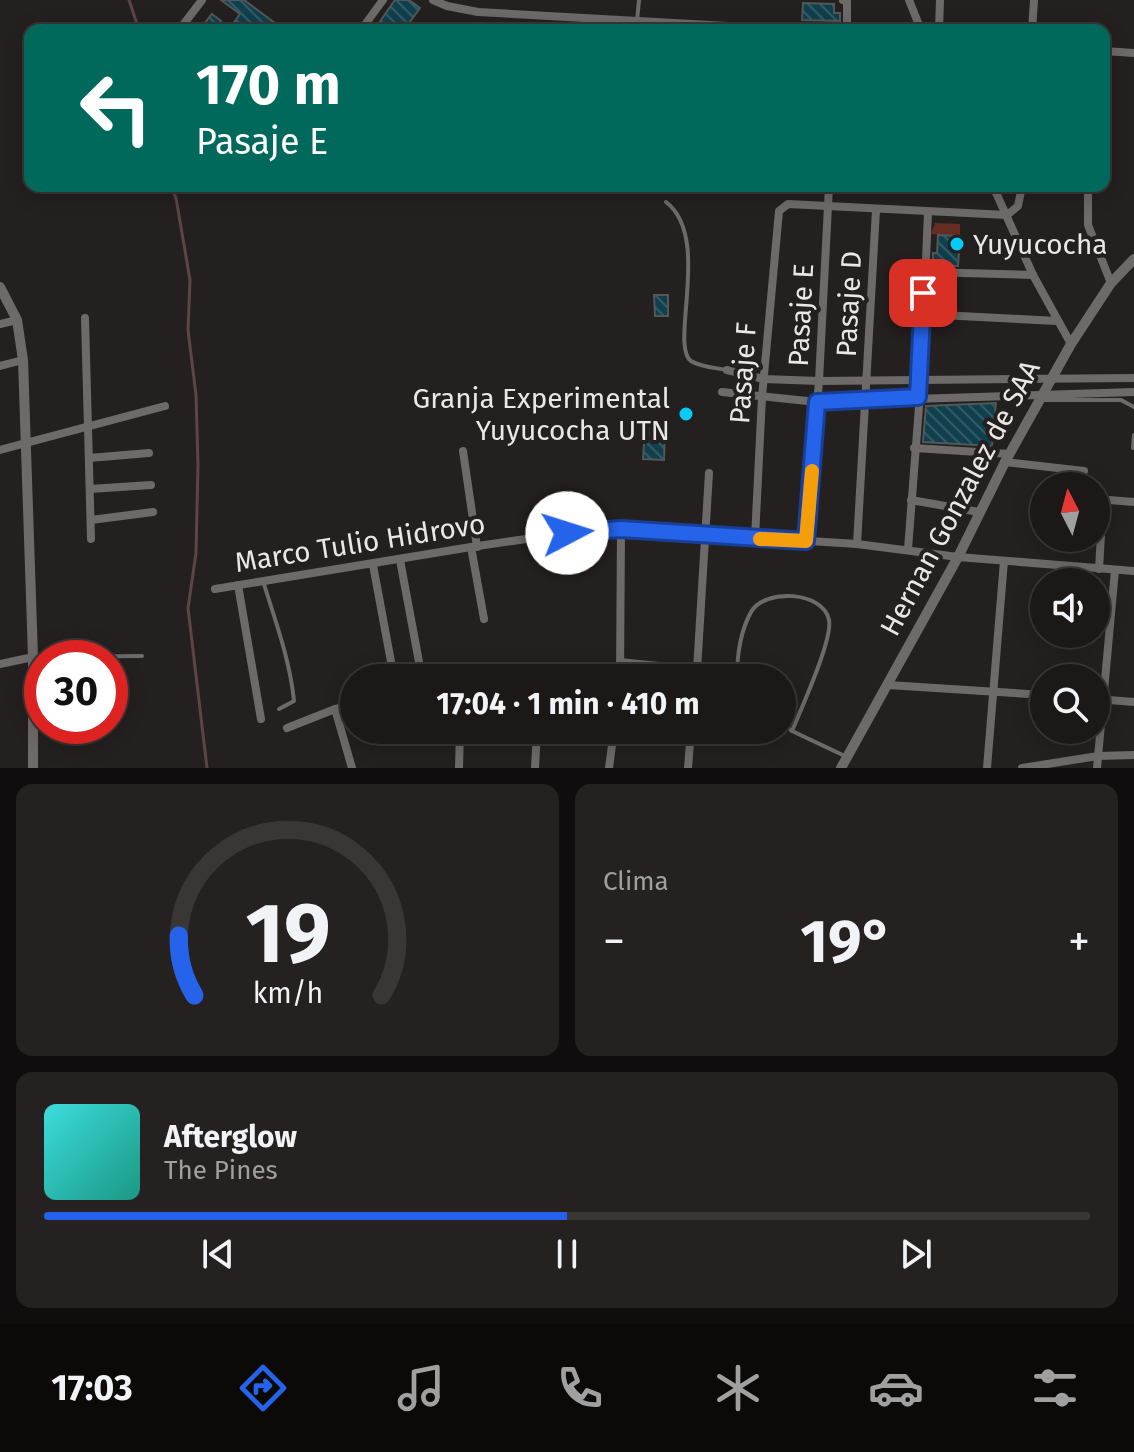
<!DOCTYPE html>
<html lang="es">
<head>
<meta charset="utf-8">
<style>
  :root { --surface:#1b1817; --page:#242120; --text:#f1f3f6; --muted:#a0a0a1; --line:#393736; --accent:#2563eb }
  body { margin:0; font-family:"Fira Sans",sans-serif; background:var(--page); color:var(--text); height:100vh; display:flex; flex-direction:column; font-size:30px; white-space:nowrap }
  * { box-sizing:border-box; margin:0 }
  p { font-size:26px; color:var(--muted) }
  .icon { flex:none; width:44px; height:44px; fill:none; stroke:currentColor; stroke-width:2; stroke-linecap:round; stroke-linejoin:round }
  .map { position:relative; height:768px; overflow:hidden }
  .drawer { display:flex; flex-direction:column; gap:16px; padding:16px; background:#0f0d0d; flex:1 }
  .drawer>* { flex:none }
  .guide { position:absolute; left:24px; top:24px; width:1086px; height:168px; border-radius:16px; box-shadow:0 4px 20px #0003,0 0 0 2px var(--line); background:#00695c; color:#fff; overflow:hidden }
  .needle { width:52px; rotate:354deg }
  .tools { position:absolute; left:1030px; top:472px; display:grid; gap:16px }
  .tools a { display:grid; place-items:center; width:80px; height:80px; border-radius:50%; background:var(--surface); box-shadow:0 4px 20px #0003,0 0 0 2px var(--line); font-size:40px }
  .speed { position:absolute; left:24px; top:640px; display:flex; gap:16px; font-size:40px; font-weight:700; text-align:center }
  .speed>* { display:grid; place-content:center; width:104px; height:104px; border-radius:50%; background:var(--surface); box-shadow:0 4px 20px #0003,0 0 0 2px var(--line); line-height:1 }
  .speed .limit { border:12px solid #d22; background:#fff; color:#111 }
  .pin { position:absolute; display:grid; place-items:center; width:68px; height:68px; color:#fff; margin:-34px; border-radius:16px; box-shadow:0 4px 12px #0006 }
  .me { position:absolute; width:88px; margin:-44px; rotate:85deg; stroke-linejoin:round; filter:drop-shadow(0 0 6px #0008) }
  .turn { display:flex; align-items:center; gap:28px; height:168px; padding:0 40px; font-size:36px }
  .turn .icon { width:104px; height:104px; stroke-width:2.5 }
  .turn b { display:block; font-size:56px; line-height:68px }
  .big { font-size:60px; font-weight:700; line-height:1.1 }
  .drawer .card { flex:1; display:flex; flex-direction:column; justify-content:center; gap:12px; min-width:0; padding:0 28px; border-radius:16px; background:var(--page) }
  .drawer .dial { align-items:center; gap:0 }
  .dial svg { height:208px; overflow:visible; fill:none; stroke:var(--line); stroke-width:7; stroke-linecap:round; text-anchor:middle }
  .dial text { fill:var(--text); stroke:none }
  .song { display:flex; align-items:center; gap:24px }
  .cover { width:96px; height:96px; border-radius:12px; background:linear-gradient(135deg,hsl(180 70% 55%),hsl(170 70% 35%)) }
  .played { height:8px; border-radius:4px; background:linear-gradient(90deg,var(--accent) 50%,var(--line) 50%) }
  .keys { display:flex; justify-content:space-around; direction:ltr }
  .heat { display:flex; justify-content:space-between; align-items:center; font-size:44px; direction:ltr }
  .drawer .tiles { flex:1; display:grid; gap:16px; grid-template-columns:1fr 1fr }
  .card:last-child { grid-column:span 2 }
  .trip { position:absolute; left:340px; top:664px; width:456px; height:80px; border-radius:40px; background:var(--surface); box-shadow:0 4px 20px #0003,0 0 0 2px var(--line); font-weight:700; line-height:80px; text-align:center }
  .dock { display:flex; height:128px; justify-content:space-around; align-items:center; background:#0b0a09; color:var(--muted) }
  .dock .icon { width:56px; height:56px }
  .dock .on { color:var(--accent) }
  .dock b { font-size:36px; color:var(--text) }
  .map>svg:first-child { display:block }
</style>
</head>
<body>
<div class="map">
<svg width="1134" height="768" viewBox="0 0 1134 768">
  <defs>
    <pattern id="building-back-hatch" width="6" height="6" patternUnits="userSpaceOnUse" patternTransform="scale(2)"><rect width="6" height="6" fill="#103f4d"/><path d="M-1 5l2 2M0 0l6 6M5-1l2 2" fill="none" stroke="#335b67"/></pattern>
  </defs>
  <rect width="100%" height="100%" fill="#24201f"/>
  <path fill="#652c23" d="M935,223L960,224V236L931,234Z"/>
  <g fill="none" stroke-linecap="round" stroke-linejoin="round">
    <g stroke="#5d4545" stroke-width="3">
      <path d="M129,0L139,30"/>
      <path d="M171,186L176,198L190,280L188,330L196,395L198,465L196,553L188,608L207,768"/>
    </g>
  </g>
  <g fill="url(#building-back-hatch)" stroke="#525758" stroke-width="2">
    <path d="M221,0H244L275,23L270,30H238L232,25L240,14Z"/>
    <path d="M395,0H409L420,8L404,30H374Z"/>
    <path d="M803,3L834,4V13H840V21L802,20Z"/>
    <path d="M212,14L221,21L214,30H209L203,25Z"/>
    <path d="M938,235L960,236L958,266L933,265V253H937Z"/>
    <path d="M654,295H668V316H655Z"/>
    <path d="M996,403L992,446L923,442L926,406Z"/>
    <path d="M645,428L665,429L664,460L643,459Z"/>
  </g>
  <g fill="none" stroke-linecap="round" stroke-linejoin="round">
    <g stroke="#6d6a6a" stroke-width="4">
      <path d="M637,21L639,0"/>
      <path d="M666,202C712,237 669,345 691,361C700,367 717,368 727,370"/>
      <path d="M1043,400H1121L1134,407"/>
      <path d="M1133,448L1134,435"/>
      <path d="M263,581C275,620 290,660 294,701L279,709"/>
      <path d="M35,657L142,656"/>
      <path d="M737,678C737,656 740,632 751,612C765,588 823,591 829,620C833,639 801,709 792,731"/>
      <path d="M782,723L792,731L847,757"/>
      <path d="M750,730L767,735L779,730"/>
    </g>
    <g stroke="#6d6a6a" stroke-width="8">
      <path d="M433,0L447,6L478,12L798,30"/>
      <path d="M843,0L847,1V30"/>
      <path d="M909,0L921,30"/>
      <path d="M183,25L202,0"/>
      <path d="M361,30L383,0"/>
      <path d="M939,30L940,0"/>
      <path d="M1032,30L1034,0"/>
      <path d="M1104,51L1134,53"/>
      <path d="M993,186L1033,275L1071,344"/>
      <path d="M1088,186V225L1111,283"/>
      <path d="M925,272L1033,275"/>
      <path d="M922,314L1057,321"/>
      <path d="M85,318L91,539"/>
      <path d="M0,324L17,320"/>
      <path d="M0,366L23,360"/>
      <path d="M727,370L764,379L819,381L1134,378"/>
      <path d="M722,392L817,402L1134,392"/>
      <path d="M914,448L1010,454"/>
      <path d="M0,450L165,406"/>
      <path d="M463,451L477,547"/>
      <path d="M89,458L149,453"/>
      <path d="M1005,462L1084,471"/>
      <path d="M90,489L151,485"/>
      <path d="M1096,499L1134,502"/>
      <path d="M911,500L979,512"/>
      <path d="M91,520L153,512"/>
      <path d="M755,538L762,397L779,211L788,204L1007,215L1018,206L1022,186"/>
      <path d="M806,541L819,381L829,186"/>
      <path d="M857,544L876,210"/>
      <path d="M471,547L484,619"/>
      <path d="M908,549L921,381L928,212"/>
      <path d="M400,560L422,678"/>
      <path d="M373,565L392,667"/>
      <path d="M1099,569L1103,500"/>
      <path d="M238,585L261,719"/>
      <path d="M215,589L471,547L567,533L621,529L857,544L958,557L1134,571"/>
      <path d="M620,662L697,670L709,473"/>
      <path d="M0,664L33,657"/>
      <path d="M620,678L621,529"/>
      <path d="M888,685L1044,695"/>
      <path d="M1096,699L1134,702"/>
      <path d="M335,709L352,768"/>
      <path d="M287,728L335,709L354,705"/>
      <path d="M459,768L460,730"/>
      <path d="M535,768L537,730"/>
      <path d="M609,768L614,730"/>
      <path d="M688,768L691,730"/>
      <path d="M987,768L1004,561"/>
      <path d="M1022,768L1098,756L1134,755"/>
      <path d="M1097,768L1115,570"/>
    </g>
    <g stroke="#6d6a6a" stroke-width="10">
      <path d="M0,287L17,320L23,360L33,657V768"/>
      <path d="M841,768L958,557L1005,462L1071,344L1111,283L1134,259"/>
    </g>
  </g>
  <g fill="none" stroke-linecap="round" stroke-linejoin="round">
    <g stroke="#184099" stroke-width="20">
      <path id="route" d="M567,533L621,529L806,541L817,402L918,397L923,293"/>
    </g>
    <use href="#route" stroke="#2563eb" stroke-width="14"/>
    <path stroke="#f59e0b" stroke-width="14" d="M760,539L806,541L812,471"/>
  </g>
  <g fill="#07cbf9" stroke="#24201f" stroke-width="3">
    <circle cx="957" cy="244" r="8"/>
    <circle cx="686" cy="414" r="8"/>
  </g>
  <g text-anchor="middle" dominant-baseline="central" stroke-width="8" stroke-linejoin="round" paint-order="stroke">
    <g font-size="28" fill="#eae7e7" stroke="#24201f" text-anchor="start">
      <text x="973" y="244">Yuyucocha</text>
      <text x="670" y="398" text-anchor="end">Granja Experimental<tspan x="670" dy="32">Yuyucocha UTN</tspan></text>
    </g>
    <g font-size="28" fill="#eae7e7" stroke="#24201f">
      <text transform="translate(849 304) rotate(-87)">Pasaje D</text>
      <text transform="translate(801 315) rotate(-87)">Pasaje E</text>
      <text transform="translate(743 373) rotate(-86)">Pasaje F</text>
      <text transform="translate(960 498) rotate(-62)">Hernan Gonzalez de SAA</text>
      <text transform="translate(360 543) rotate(-9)">Marco Tulio Hidrovo</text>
    </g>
  </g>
</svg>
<div class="tools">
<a><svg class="needle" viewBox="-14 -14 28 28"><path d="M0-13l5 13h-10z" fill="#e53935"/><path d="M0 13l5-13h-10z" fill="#a0a0a1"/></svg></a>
<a><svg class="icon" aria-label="sound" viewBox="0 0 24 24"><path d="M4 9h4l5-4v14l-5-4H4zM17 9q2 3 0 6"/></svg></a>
<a><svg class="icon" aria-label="search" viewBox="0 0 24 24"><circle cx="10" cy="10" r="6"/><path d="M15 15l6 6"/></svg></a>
</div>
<div class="speed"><div class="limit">30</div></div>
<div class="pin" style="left:923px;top:293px;background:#d93025"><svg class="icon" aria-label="arrive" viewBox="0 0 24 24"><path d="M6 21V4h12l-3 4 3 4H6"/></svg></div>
<svg class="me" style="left:567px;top:533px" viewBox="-20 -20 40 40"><circle r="19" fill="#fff"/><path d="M0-13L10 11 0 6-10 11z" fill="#2563eb"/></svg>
<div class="trip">17:04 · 1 min · 410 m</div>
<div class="guide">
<div class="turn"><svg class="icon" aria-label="left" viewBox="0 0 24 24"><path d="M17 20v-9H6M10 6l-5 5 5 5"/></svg><div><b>170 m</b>Pasaje E</div></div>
</div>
</div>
<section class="drawer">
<div class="tiles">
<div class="card dial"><svg viewBox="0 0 100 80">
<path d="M14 69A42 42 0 1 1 86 69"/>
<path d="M14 69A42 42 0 0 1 8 46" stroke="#2563eb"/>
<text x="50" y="56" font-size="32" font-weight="700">19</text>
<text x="50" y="72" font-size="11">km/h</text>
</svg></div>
<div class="card"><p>Clima</p>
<div class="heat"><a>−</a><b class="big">19°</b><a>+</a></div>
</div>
<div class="card">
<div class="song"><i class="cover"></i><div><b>Afterglow</b><p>The Pines</p></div></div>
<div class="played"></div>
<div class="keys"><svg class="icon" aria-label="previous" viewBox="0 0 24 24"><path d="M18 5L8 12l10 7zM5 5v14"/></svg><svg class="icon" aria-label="pause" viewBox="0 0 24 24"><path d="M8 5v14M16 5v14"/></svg><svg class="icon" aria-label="next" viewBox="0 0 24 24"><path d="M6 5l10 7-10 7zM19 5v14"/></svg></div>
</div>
</div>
</section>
<nav class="dock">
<b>17:03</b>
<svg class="icon on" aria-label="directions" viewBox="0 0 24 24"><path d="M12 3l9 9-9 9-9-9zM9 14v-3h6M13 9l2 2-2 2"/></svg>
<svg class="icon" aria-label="music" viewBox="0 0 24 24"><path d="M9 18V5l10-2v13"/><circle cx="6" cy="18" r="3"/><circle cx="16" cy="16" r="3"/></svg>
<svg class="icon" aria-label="phone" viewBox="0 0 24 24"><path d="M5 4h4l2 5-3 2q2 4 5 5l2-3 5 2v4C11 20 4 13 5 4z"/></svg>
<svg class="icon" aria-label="climate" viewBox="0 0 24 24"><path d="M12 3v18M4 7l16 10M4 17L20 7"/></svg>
<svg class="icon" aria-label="car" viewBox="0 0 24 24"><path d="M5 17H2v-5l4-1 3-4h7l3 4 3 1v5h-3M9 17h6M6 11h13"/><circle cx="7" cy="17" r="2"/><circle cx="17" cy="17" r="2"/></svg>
<svg class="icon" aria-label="filters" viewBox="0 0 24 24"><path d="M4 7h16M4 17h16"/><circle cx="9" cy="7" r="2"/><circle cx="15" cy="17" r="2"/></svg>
</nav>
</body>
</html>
